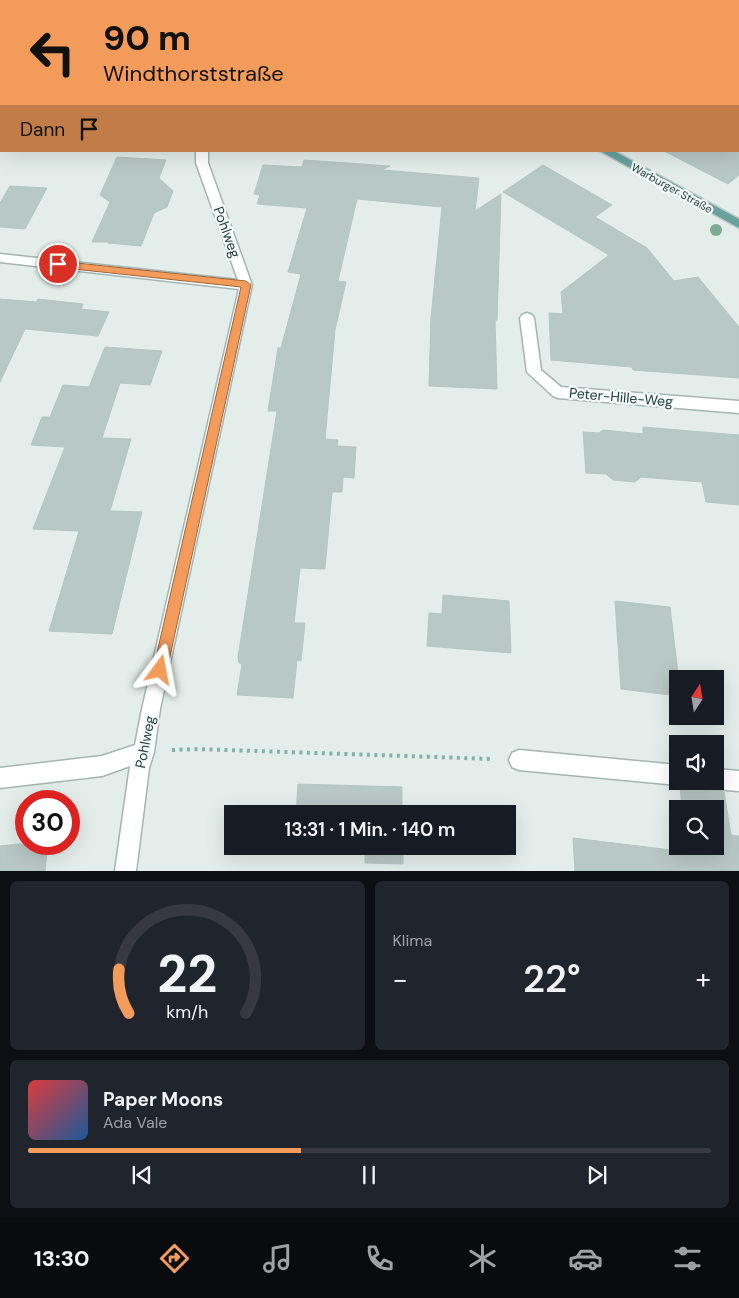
<!DOCTYPE html>
<html lang="de">
<head>
<meta charset="utf-8">
<style>
  :root { --surface:#171b24; --page:#20242c; --text:#f1f3f6; --muted:#9ea1a6; --line:#363941; --accent:#f29b5b }
  body { margin:0; font-family:"DM Sans",sans-serif; background:var(--page); color:var(--text); height:100vh; display:flex; flex-direction:column; font-size:19px; white-space:nowrap }
  * { box-sizing:border-box; margin:0 }
  p { font-size:16px; color:var(--muted) }
  .icon { flex:none; width:28px; height:28px; fill:none; stroke:currentColor; stroke-width:2; stroke-linecap:round; stroke-linejoin:round }
  .map { position:relative; height:871px; overflow:hidden }
  .drawer { display:flex; flex-direction:column; gap:10px; padding:10px; background:#0d0f14; flex:1 }
  .drawer>* { flex:none }
  .guide { position:absolute; left:0px; top:0px; width:740px; height:152px; box-shadow:0 5px 20px #0002; background:#f29b5b; color:#111; overflow:hidden }
  .needle { width:32px; rotate:12deg }
  .controls { position:absolute; left:669px; top:670px; display:grid; gap:10px }
  .controls a { display:grid; place-items:center; width:55px; height:55px; border-radius:0px; background:var(--surface); box-shadow:0 5px 20px #0002; font-size:25px }
  .speed { position:absolute; left:15px; top:790px; display:flex; gap:10px; font-size:25px; font-weight:700; text-align:center }
  .speed>* { display:grid; place-content:center; width:65px; height:65px; border-radius:50%; background:var(--surface); box-shadow:0 5px 20px #0002; line-height:1 }
  .speed .limit { border:8px solid #d22; background:#fff; color:#111 }
  .pin { position:absolute; display:grid; place-items:center; width:42px; height:42px; color:#fff; margin:-21px; border:2px solid #fff; border-radius:50%; box-shadow:0 1px 5px #0007 }
  .me { position:absolute; width:55px; margin:-28px; rotate:13deg; stroke-linejoin:round; filter:drop-shadow(0 0 4px #0008) }
  .turn { display:flex; align-items:center; gap:18px; height:105px; padding:0 20px; font-size:22px }
  .turn .icon { width:65px; height:65px; stroke-width:2.5 }
  .turn b { display:block; font-size:35px; line-height:42px }
  .then { display:flex; align-items:center; height:48px; padding:0 20px; background:#0003; gap:10px; font-size:19px }
  .big { font-size:38px; font-weight:600; line-height:1.1 }
  .drawer .widget { flex:1; display:flex; flex-direction:column; justify-content:center; gap:8px; min-width:0; padding:0 18px; border-radius:8px; background:var(--page) }
  .drawer .dial { align-items:center; gap:0 }
  .dial svg { height:130px; overflow:visible; fill:none; stroke:var(--line); stroke-width:7; stroke-linecap:round; text-anchor:middle }
  .dial text { fill:var(--text); stroke:none }
  .song { display:flex; align-items:center; gap:15px }
  .cover { width:60px; height:60px; border-radius:8px; background:linear-gradient(135deg,hsl(0 70% 55%),hsl(210 70% 35%)) }
  .played { height:5px; border-radius:2px; background:linear-gradient(90deg,var(--accent) 40%,var(--line) 40%) }
  .keys { display:flex; justify-content:space-around; direction:ltr }
  .heat { display:flex; justify-content:space-between; align-items:center; font-size:28px; direction:ltr }
  .drawer .tiles { flex:1; display:grid; gap:10px; grid-template-columns:1fr 1fr }
  .widget:last-child { grid-column:span 2 }
  .trip { position:absolute; left:224px; top:805px; width:292px; height:50px; border-radius:0px; background:var(--surface); box-shadow:0 5px 20px #0002; font-weight:600; line-height:50px; text-align:center }
  .dock { display:flex; height:80px; justify-content:space-around; align-items:center; background:#090b0e; color:var(--muted) }
  .dock .icon { width:35px; height:35px }
  .dock .on { color:var(--accent) }
  .dock b { font-size:22px; color:var(--text) }
  .map>svg:first-child { display:block }
</style>
</head>
<body>
<div class="map">
<svg width="739" height="871" viewBox="0 0 739 871">
  <rect width="100%" height="100%" fill="#e3edea"/>
  <g fill="#b8c8c4" stroke="#b5c7c2">
    <path d="M664,151H739V175L728,184Z"/>
    <path d="M117,157L166,160L159,178L173,191L167,207L154,213L141,246L108,243V242H92L110,202L100,195Z"/>
    <path d="M304,160L390,166L382,170L479,178L475,211L501,194L497,320H495L497,389L429,386L431,318L442,207L357,199L338,281L346,282L335,330L325,439L338,440L337,446L356,447L354,478L343,477L342,492H332L325,569L300,568L294,623H305L301,661L297,660L293,698L237,695L242,664L239,663L238,657L277,411H268L278,348H281L301,274L288,272L307,208L257,204L260,195L254,194L263,165L302,167Z"/>
    <path d="M543,165L612,205L595,217L647,248L674,281L698,277L739,327V378L633,370L632,367L551,360L549,313L563,314L561,292L609,255L503,192Z"/>
    <path d="M10,186L47,188L25,229L0,227V203Z"/>
    <path d="M0,299L37,302L38,299L83,304L81,309L109,312L98,336L25,329L0,382Z"/>
    <path d="M105,347L162,351L150,385L120,383L102,438L131,439L110,511L142,512L112,634L49,631L79,531L33,529L65,447L31,445L42,417H50L63,385L89,387Z"/>
    <path d="M643,427L739,435V505L706,502L702,482L641,477L635,482L613,480L606,474L586,473L583,432L599,433L603,430L643,434Z"/>
    <path d="M443,595L509,601L511,653L427,646L429,613L442,614Z"/>
    <path d="M615,601L670,607L678,673V696L621,689Z"/>
    <path d="M298,784L402,787V814H296Z"/>
    <path d="M680,786L724,792L731,835L739,836V871H575L573,838L687,852V846H715V809H682Z"/>
    <path d="M18,844H48L45,871H0V846Z"/>
    <path d="M294,846H403V864L365,863V851L294,849Z"/>
  </g>
  <g fill="none" stroke-linecap="round" stroke-linejoin="round">
    <g stroke="#a5b5b2" stroke-width="3">
      <g id="minor">
        <path d="M710,0H722L723,1H711Z"/>
        <rect x="0" y="6" width="1" height="6"/>
        <path d="M196,151H208V163L252,285L160,709L154,752L149,768L136,871H115L130,766L102,776L0,788V768L102,756L135,745L142,709L239,289L0,262V254L238,280L196,163Z"/>
        <path d="M527,313L532,315L534,318L541,370L561,387L739,401V413L558,398L553,396L527,372L520,318L522,315Z"/>
        <path d="M519,750L678,765V781H685L678,785L519,770L512,767L509,760L512,753Z"/>
        <path d="M715,769L739,771V791L715,789L708,786L706,781H715Z"/>
      </g>
    </g>
    <g stroke="#c1c9c8" stroke-width="3">
      <g id="major">
        <path d="M323,0H334L335,1H324Z"/>
        <path d="M600,151H614L739,219V228Z"/>
      </g>
    </g>
    <path stroke="#83b1aa" stroke-width="4" stroke-dasharray="3 4.5" stroke-linecap="butt" d="M172,750L198,749L493,759"/>
    <use href="#minor" fill="#fff" fill-rule="evenodd"/>
    <use href="#major" fill="#67a29e" fill-rule="evenodd"/>
  </g>
  <circle fill="#7eab98" cx="716" cy="230" r="6"/>
  <path fill="#f29b5b" stroke="#9d653b" d="M58,261L246,281L251,285L167,670L165,675L160,677L155,675L153,670L241,287L55,267V262Z"/>
  <g text-anchor="middle" dominant-baseline="central" stroke-width="4.5" stroke-linejoin="round" paint-order="stroke">
    <g font-size="11" fill="#223e3c" stroke="#f3f9f7">
      <text transform="translate(672 188) rotate(29)">Warburger Straße</text>
    </g>
    <g font-size="14" fill="#223e3c" stroke="#f3f9f7">
      <text transform="translate(227 232) rotate(70)">Pohlweg</text>
      <text transform="translate(621 397) rotate(5)">Peter-Hille-Weg</text>
      <text transform="translate(145 742) rotate(-79)">Pohlweg</text>
    </g>
  </g>
</svg>
<div class="controls">
<a><svg class="needle" viewBox="-14 -14 28 28"><path d="M0-13l5 13h-10z" fill="#e53935"/><path d="M0 13l5-13h-10z" fill="#9ea1a6"/></svg></a>
<a><svg class="icon" aria-label="sound" viewBox="0 0 24 24"><path d="M4 9h4l5-4v14l-5-4H4zM17 9q2 3 0 6"/></svg></a>
<a><svg class="icon" aria-label="search" viewBox="0 0 24 24"><circle cx="10" cy="10" r="6"/><path d="M15 15l6 6"/></svg></a>
</div>
<div class="speed"><div class="limit">30</div></div>
<div class="pin" style="left:58px;top:264px;background:#d93025"><svg class="icon" aria-label="arrive" viewBox="0 0 24 24"><path d="M6 21V4h12l-3 4 3 4H6"/></svg></div>
<svg class="me" style="left:160px;top:670px" viewBox="-20 -20 40 40"><path d="M0-17L14 15 0 8-14 15z" fill="#f29b5b" stroke="#fff" stroke-width="4"/></svg>
<div class="trip">13:31 · 1 Min. · 140 m</div>
<div class="guide">
<div class="turn"><svg class="icon" aria-label="left" viewBox="0 0 24 24"><path d="M17 20v-9H6M10 6l-5 5 5 5"/></svg><div><b>90 m</b>Windthorststraße</div></div>
<div class="then">Dann<svg class="icon" aria-label="arrive" viewBox="0 0 24 24"><path d="M6 21V4h12l-3 4 3 4H6"/></svg></div>
</div>
</div>
<section class="drawer">
<div class="tiles">
<div class="widget dial"><svg viewBox="0 0 100 80">
<path d="M14 69A42 42 0 1 1 86 69"/>
<path d="M14 69A42 42 0 0 1 8 42" stroke="#f29b5b"/>
<text x="50" y="56" font-size="32" font-weight="700">22</text>
<text x="50" y="72" font-size="11">km/h</text>
</svg></div>
<div class="widget"><p>Klima</p>
<div class="heat"><a>−</a><b class="big">22°</b><a>+</a></div>
</div>
<div class="widget">
<div class="song"><i class="cover"></i><div><b>Paper Moons</b><p>Ada Vale</p></div></div>
<div class="played"></div>
<div class="keys"><svg class="icon" aria-label="previous" viewBox="0 0 24 24"><path d="M18 5L8 12l10 7zM5 5v14"/></svg><svg class="icon" aria-label="pause" viewBox="0 0 24 24"><path d="M8 5v14M16 5v14"/></svg><svg class="icon" aria-label="next" viewBox="0 0 24 24"><path d="M6 5l10 7-10 7zM19 5v14"/></svg></div>
</div>
</div>
</section>
<nav class="dock">
<b>13:30</b>
<svg class="icon on" aria-label="directions" viewBox="0 0 24 24"><path d="M12 3l9 9-9 9-9-9zM9 14v-3h6M13 9l2 2-2 2"/></svg>
<svg class="icon" aria-label="music" viewBox="0 0 24 24"><path d="M9 18V5l10-2v13"/><circle cx="6" cy="18" r="3"/><circle cx="16" cy="16" r="3"/></svg>
<svg class="icon" aria-label="phone" viewBox="0 0 24 24"><path d="M5 4h4l2 5-3 2q2 4 5 5l2-3 5 2v4C11 20 4 13 5 4z"/></svg>
<svg class="icon" aria-label="climate" viewBox="0 0 24 24"><path d="M12 3v18M4 7l16 10M4 17L20 7"/></svg>
<svg class="icon" aria-label="car" viewBox="0 0 24 24"><path d="M5 17H2v-5l4-1 3-4h7l3 4 3 1v5h-3M9 17h6M6 11h13"/><circle cx="7" cy="17" r="2"/><circle cx="17" cy="17" r="2"/></svg>
<svg class="icon" aria-label="filters" viewBox="0 0 24 24"><path d="M4 7h16M4 17h16"/><circle cx="9" cy="7" r="2"/><circle cx="15" cy="17" r="2"/></svg>
</nav>
</body>
</html>
